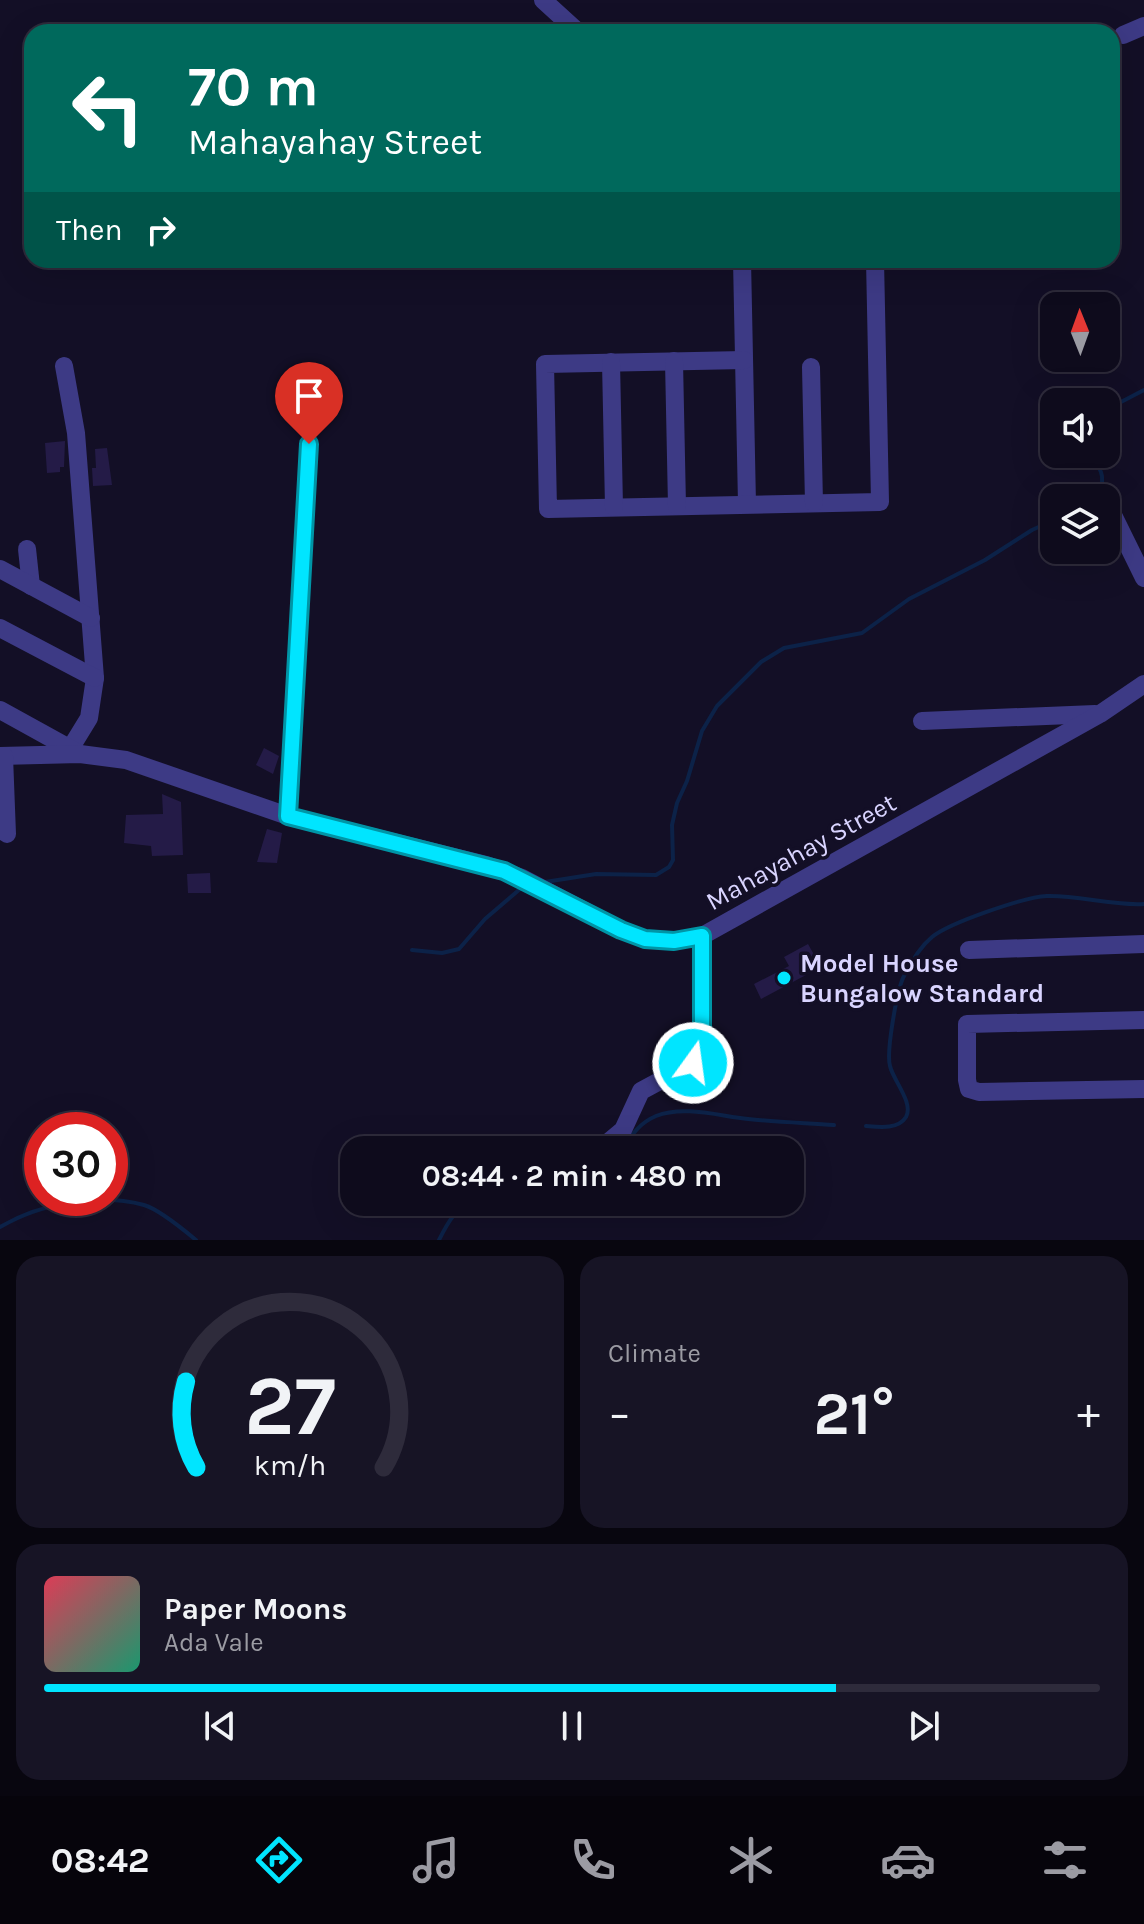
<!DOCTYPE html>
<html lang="en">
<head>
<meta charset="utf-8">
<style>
  :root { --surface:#0e0b1c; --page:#171425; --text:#f1f3f6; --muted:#9b9ba3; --line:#2e2b3b; --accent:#00e5ff }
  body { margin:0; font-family:Karla,sans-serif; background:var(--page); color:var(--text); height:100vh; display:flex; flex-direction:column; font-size:30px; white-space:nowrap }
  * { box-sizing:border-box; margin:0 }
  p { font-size:26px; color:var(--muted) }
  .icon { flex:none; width:44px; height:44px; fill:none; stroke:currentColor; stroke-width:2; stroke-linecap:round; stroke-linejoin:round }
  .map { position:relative; height:1240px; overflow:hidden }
  .side { display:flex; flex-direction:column; gap:16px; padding:16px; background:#08060f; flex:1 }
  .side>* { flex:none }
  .banner { position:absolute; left:24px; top:24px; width:1096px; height:244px; border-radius:24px; box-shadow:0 8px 32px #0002,0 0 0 2px var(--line); background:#00695c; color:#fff; overflow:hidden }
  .needle { width:52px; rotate:359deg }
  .buttons { position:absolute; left:1040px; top:292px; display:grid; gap:16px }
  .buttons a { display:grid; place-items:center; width:80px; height:80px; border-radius:16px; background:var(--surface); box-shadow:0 8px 32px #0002,0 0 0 2px var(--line); font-size:40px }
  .speed { position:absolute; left:24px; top:1112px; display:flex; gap:16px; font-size:40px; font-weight:700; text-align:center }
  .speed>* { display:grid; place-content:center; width:104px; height:104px; border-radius:50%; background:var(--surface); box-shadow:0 8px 32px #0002,0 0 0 2px var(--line); line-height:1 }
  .speed .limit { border:12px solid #d22; background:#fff; color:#111 }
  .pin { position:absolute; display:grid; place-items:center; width:68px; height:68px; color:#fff; margin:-82px -34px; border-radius:50% 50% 50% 0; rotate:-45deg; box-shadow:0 0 8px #0007 }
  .pin .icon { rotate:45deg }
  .me { position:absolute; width:88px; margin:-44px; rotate:14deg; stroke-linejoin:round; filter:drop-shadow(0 0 6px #0008) }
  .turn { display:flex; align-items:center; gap:28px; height:168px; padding:0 32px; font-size:36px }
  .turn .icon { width:104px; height:104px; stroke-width:2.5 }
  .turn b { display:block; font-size:56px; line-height:68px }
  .then { display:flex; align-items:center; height:76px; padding:0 32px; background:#0003; gap:16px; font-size:30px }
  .big { font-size:60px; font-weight:700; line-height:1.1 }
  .side .tile { flex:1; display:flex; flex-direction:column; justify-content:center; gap:12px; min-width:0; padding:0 28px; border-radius:24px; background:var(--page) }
  .side .dial { align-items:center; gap:0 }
  .dial svg { height:208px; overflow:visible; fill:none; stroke:var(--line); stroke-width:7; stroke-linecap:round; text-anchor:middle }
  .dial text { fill:var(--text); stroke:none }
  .song { display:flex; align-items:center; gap:24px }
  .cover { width:96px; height:96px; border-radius:12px; background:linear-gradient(135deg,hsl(350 70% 55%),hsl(160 70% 35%)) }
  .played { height:8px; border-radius:4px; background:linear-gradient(90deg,var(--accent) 75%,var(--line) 75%) }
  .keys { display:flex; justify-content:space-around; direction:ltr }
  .heat { display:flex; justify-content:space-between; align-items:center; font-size:44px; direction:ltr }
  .side .tiles { flex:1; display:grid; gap:16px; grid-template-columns:1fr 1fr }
  .tile:last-child { grid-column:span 2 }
  .trip { position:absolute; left:340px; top:1136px; width:464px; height:80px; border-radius:24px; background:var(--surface); box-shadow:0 8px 32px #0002,0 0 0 2px var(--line); font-weight:700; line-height:80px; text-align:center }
  .tab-bar { display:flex; height:128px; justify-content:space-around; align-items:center; background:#06040b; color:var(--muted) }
  .tab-bar .icon { width:56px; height:56px }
  .tab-bar .current { color:var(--accent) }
  .tab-bar b { font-size:36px; color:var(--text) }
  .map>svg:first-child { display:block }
</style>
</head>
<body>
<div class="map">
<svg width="1144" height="1240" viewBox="0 0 1144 1240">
  <rect width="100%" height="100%" fill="#130f26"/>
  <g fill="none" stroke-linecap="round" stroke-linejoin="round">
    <g stroke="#0c2248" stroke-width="4">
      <path d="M1106,414L1119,403L1144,390"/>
      <path d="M1092,454C1102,471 1108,482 1094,498"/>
      <path d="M545,882L596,874L656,875L669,867L673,860L672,825L677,803L687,781L702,731L717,706L761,662L784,648L862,633L909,599L985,560L1032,530L1054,520"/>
      <path d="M412,950L442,953L459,949L485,919L520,889"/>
      <path d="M866,1126C878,1127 898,1130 906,1117C914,1103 893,1080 890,1066C886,1052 897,989 904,976C911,962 920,947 932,937C949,923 1024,897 1047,896C1079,895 1111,906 1144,904"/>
      <path d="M622,1150C631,1136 639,1123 656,1116C684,1105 719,1116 748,1119C776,1122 806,1123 834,1125"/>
      <path d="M0,1227C41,1203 98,1193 144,1205C158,1209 184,1230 196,1240"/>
      <path d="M439,1240C448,1222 455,1208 475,1202"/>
    </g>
  </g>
  <g fill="#241b47">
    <path d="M65,441L64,467H60V472L47,473L45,443Z"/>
    <path d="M107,448L112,485L93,486L92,468H96L95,449Z"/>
    <path d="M264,748L279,756L273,774L256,765Z"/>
    <path d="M162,794L181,802L183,855L152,856L151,846L124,843L126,815L163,814Z"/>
    <path d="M267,829L282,833L277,863L257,862Z"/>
    <path d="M210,873L211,893H188L187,874Z"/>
    <path d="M808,944L821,967L761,999L754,984L789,966L784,957Z"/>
  </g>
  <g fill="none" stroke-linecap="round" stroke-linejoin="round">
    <g stroke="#3d3a85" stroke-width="18">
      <path d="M543,0L578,32"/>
      <path d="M1123,35L1144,26"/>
      <path d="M742,260L747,504"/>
      <path d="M744,360L545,364L548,509L880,502L875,260"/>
      <path d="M674,361L677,506"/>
      <path d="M611,362L614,507"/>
      <path d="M64,366L76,433L95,678L89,718L70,749"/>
      <path d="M811,367L814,503"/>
      <path d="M1114,517L1144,578"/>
      <path d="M27,549L31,586"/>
      <path d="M0,569L91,618"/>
      <path d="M0,628L95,678"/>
      <path d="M0,710L78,753"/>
      <path d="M922,721L1095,714"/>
      <path d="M0,756L80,754L126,760L288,816L486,865L522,878L621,930L645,939L674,941L702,936L1100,714L1144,684"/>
      <path d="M4,756L7,834"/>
      <path d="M288,816L309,444"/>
      <path d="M969,950L1144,944"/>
      <path d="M1144,1020L967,1024V1080L969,1089L979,1092L1144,1089"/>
      <path d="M599,1150L623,1130L641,1091L693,1063L702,1054V936"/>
    </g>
  </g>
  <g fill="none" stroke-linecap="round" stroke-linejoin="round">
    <g stroke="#0095a6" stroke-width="20">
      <path id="route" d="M309,444L288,816L504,871L621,930L645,939L674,941L702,936V1054L693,1063"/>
    </g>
    <use href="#route" stroke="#00e5ff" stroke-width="14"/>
  </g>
  <circle fill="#00e5ff" stroke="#130f26" stroke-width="3" cx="784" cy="978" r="8"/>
  <g text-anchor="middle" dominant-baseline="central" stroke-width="7" stroke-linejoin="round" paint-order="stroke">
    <g font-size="26" fill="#d9d4ff" stroke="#130f26">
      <text transform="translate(801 852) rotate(-29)">Mahayahay Street</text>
    </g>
    <g font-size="26" font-weight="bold" fill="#d9d4ff" stroke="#130f26" text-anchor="start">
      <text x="800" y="963">Model House<tspan x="800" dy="30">Bungalow Standard</tspan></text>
    </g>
  </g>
</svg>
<div class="buttons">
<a><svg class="needle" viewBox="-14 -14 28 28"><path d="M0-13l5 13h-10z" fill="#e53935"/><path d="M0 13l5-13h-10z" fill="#9b9ba3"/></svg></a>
<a><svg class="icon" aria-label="sound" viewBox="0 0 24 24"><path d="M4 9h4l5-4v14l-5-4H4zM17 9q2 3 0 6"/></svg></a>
<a><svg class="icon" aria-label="layers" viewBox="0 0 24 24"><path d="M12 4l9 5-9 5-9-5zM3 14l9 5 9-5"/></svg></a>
</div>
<div class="speed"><div class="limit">30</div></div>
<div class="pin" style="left:309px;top:444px;background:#d93025"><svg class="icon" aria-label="arrive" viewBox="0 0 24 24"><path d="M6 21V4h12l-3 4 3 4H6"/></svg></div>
<svg class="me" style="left:693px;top:1063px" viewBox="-20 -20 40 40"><circle r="17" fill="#00e5ff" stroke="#fff" stroke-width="3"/><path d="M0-11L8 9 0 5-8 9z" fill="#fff"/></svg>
<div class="trip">08:44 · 2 min · 480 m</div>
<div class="banner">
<div class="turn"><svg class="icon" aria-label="left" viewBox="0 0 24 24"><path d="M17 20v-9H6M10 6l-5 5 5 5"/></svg><div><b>70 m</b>Mahayahay Street</div></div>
<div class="then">Then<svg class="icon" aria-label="right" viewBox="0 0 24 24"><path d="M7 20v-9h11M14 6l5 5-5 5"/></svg></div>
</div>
</div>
<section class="side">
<div class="tiles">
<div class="tile dial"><svg viewBox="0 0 100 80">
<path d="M14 69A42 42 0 1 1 86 69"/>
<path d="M14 69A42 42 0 0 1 10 36" stroke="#00e5ff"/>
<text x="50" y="56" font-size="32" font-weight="700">27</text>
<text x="50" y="72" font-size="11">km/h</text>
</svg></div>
<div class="tile"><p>Climate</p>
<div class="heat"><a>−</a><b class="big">21°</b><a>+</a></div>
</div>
<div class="tile">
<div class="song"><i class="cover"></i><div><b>Paper Moons</b><p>Ada Vale</p></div></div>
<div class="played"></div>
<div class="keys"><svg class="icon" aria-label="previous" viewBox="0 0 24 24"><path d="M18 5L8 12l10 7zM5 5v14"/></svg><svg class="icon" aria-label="pause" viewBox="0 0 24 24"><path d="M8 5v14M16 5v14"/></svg><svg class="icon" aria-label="next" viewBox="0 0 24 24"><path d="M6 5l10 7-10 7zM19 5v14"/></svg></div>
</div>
</div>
</section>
<nav class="tab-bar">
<b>08:42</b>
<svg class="icon current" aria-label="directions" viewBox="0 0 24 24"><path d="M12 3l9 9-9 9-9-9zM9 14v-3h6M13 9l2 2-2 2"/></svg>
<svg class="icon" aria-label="music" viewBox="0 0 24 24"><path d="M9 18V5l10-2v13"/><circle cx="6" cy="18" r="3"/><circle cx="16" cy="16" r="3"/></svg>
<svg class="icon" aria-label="phone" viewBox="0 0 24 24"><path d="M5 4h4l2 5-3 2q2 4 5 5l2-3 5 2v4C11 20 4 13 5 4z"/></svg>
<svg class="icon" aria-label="climate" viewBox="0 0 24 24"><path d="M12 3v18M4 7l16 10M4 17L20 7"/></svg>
<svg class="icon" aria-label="car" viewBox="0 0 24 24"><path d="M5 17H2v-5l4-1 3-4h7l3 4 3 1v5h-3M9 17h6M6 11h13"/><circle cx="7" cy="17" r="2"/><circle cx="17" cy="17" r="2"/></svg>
<svg class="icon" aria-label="filters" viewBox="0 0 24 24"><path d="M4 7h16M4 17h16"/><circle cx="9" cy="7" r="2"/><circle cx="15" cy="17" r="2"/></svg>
</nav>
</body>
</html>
